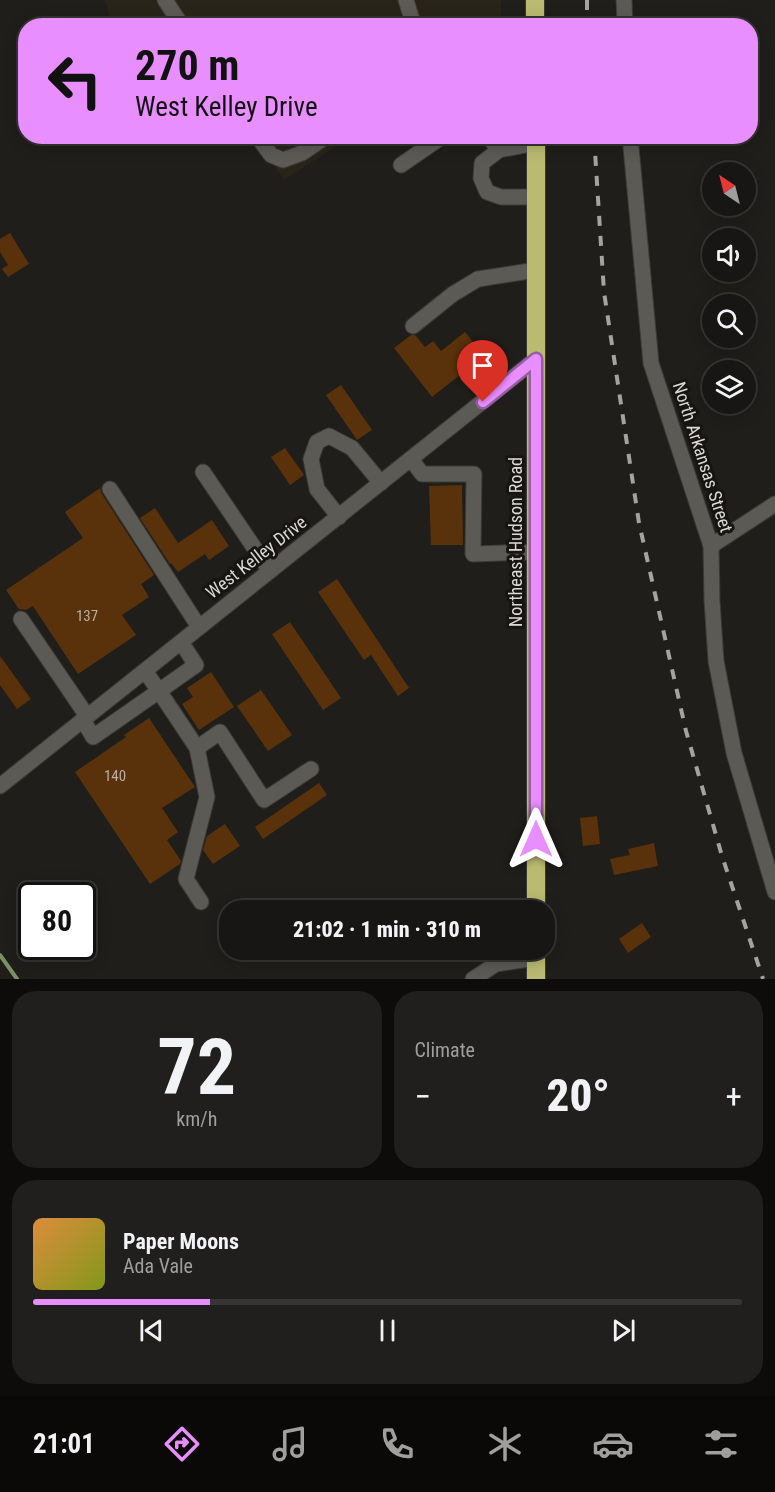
<!DOCTYPE html>
<html lang="en">
<head>
<meta charset="utf-8">
<style>
  :root { --surface:#181614; --page:#211f1d; --text:#f1f3f6; --muted:#9f9fa0; --line:#363534; --accent:#e98efe }
  body { margin:0; font-family:"Roboto Condensed",sans-serif; background:var(--page); color:var(--text); height:100vh; display:flex; flex-direction:column; font-size:22px; white-space:nowrap }
  * { box-sizing:border-box; margin:0 }
  p { font-size:20px; color:var(--muted) }
  .icon { flex:none; width:33px; height:33px; fill:none; stroke:currentColor; stroke-width:2; stroke-linecap:round; stroke-linejoin:round }
  .map { position:relative; height:979px; overflow:hidden }
  .side { display:flex; flex-direction:column; gap:12px; padding:12px; background:#0d0c0b; flex:1 }
  .side>* { flex:none }
  .banner { position:absolute; left:18px; top:18px; width:740px; height:126px; border-radius:24px; box-shadow:0 3px 15px #0003,0 0 0 2px var(--line); background:#e98efe; color:#111; overflow:hidden }
  .needle { width:39px; rotate:325deg }
  .fabs { position:absolute; left:702px; top:162px; display:grid; gap:12px }
  .fabs a { display:grid; place-items:center; width:54px; height:54px; border-radius:50%; background:var(--surface); box-shadow:0 3px 15px #0003,0 0 0 2px var(--line); font-size:30px }
  .speed { position:absolute; left:18px; top:882px; display:flex; gap:12px; font-size:30px; font-weight:700; text-align:center }
  .speed>* { display:grid; place-content:center; width:78px; height:78px; border-radius:50%; background:var(--surface); box-shadow:0 3px 15px #0003,0 0 0 2px var(--line); line-height:1 }
  .speed .limit { border:3px solid #111; border-radius:9px; background:#fff; color:#111 }
  .pin { position:absolute; display:grid; place-items:center; width:51px; height:51px; color:#fff; margin:-62px -26px; border-radius:50% 50% 50% 0; rotate:-45deg; box-shadow:0 0 6px #0007 }
  .pin .icon { rotate:45deg }
  .me { position:absolute; width:66px; margin:-33px; rotate:0deg; stroke-linejoin:round; filter:drop-shadow(0 0 4px #0008) }
  .turn { display:flex; align-items:center; gap:21px; height:126px; padding:0 18px; font-size:27px }
  .turn .icon { width:78px; height:78px; stroke-width:2.5 }
  .turn b { display:block; font-size:42px; line-height:51px }
  .big { font-size:45px; font-weight:800; line-height:1.1 }
  .side .widget { flex:1; display:flex; flex-direction:column; justify-content:center; gap:9px; min-width:0; padding:0 21px; border-radius:24px; background:var(--page) }
  .side .dial { align-items:center; gap:0 }
  .dial b { font-size:78px; line-height:1 }
  .song { display:flex; align-items:center; gap:18px }
  .cover { width:72px; height:72px; border-radius:9px; background:linear-gradient(135deg,hsl(30 70% 55%),hsl(70 70% 35%)) }
  .played { height:6px; border-radius:3px; background:linear-gradient(90deg,var(--accent) 25%,var(--line) 25%) }
  .keys { display:flex; justify-content:space-around; direction:ltr }
  .heat { display:flex; justify-content:space-between; align-items:center; font-size:33px; direction:ltr }
  .side .tiles { flex:1; display:grid; gap:12px; grid-template-columns:1fr 1fr }
  .widget:last-child { grid-column:span 2 }
  .trip { position:absolute; left:219px; top:900px; width:336px; height:60px; border-radius:24px; background:var(--surface); box-shadow:0 3px 15px #0003,0 0 0 2px var(--line); font-weight:800; line-height:60px; text-align:center }
  .tabs { display:flex; height:96px; justify-content:space-around; align-items:center; background:#0a0908; color:var(--muted) }
  .tabs .icon { width:42px; height:42px }
  .tabs .current { color:var(--accent) }
  .tabs b { font-size:27px; color:var(--text) }
  .map>svg:first-child { display:block }
</style>
</head>
<body>
<div class="map">
<svg width="775" height="979" viewBox="0 0 775 979">
  <rect width="100%" height="100%" fill="#201e1a"/>
  <g fill="#29241a">
    <path d="M105,0H501V25H112Z"/>
    <path d="M255,137H350L284,180Z"/>
  </g>
  <g fill="none" stroke-linecap="round" stroke-linejoin="round">
    <path stroke="#799166" stroke-width="4" d="M0,955L17,979"/>
  </g>
  <g fill="#59310a">
    <path d="M10,233L29,264L8,277L2,269L8,265L0,252V239Z"/>
    <path d="M465,332L484,356L432,397L394,348L411,335H415L425,347L433,341L441,351Z"/>
    <path d="M341,385L372,430L357,440L326,395Z"/>
    <path d="M285,448L304,475L290,485L271,457Z"/>
    <path d="M462,485L463,545H431L429,486Z"/>
    <path d="M100,488L102,494L154,575L141,584L149,597L122,615L136,635L78,674L33,606L26,610L19,609L6,590L83,538L65,512Z"/>
    <path d="M155,508L178,543L212,520L229,546L209,560L205,554L178,572L171,563L170,564L140,518Z"/>
    <path d="M337,579L409,688L398,696L371,655L364,660L318,592Z"/>
    <path d="M290,622L341,698L323,710L272,634Z"/>
    <path d="M0,656L31,699L17,709L0,685Z"/>
    <path d="M211,672L234,707L199,730L182,704L193,697L187,688Z"/>
    <path d="M261,690L292,735L268,751L237,706Z"/>
    <path d="M149,718L195,787L162,808L178,832L167,840L181,861L180,864L150,884L75,772L126,737L124,735Z"/>
    <path d="M319,783L327,795L263,839L255,827Z"/>
    <path d="M597,816L600,844L583,846L580,818Z"/>
    <path d="M225,824L240,846L213,864L203,850L207,836Z"/>
    <path d="M654,843L658,866L614,875L610,859L630,855L628,849Z"/>
    <path d="M642,923L651,937L628,953L619,939Z"/>
  </g>
  <g fill="none" stroke-linecap="round" stroke-linejoin="round">
    <g stroke="#3c3a37" stroke-width="17">
      <g id="minor">
        <path d="M165,0L182,26"/>
        <path d="M406,0L414,26"/>
        <path d="M624,0L625,26"/>
        <path d="M257,136L271,155L283,160L302,153L327,136"/>
        <path d="M488,136L499,150"/>
        <path d="M630,136L651,363L711,546L712,601L716,661L734,753L775,892"/>
        <path d="M536,143L499,150L482,163L481,178L487,192L501,197H536"/>
        <path d="M401,165L443,136"/>
        <path d="M413,326L453,294L478,279L536,270"/>
        <path d="M411,459L422,474H474L473,554L536,552"/>
        <path d="M203,472L270,571"/>
        <path d="M110,489L199,627"/>
        <path d="M339,517L317,489L311,459L317,442L329,436L352,448L381,483"/>
        <path d="M711,546L775,504"/>
        <path d="M21,619L87,716"/>
        <path d="M181,642L196,665L159,691L197,748L220,732L264,800L311,769"/>
        <path d="M83,720L93,737L159,691L145,671"/>
        <path d="M197,748L207,797L186,879L201,902"/>
        <path d="M0,786L536,359"/>
        <path d="M473,979L496,964L536,958"/>
      </g>
    </g>
    <g stroke="#3c3a37" stroke-width="20">
      <g id="highway">
        <path d="M535,26V0"/>
        <path d="M536,136V910"/>
        <path d="M536,979V950"/>
      </g>
    </g>
    <use href="#minor" stroke="#5c5a55" stroke-width="15"/>
    <use href="#highway" stroke="#baba71" stroke-width="18"/>
    <g stroke="#a5a3a0" stroke-width="4" stroke-dasharray="10 10" stroke-linecap="butt">
      <path d="M587,0V26"/>
      <path d="M594,136L604,292L639,523L686,731L722,856L763,979"/>
    </g>
  </g>
  <g fill="none" stroke-linecap="round" stroke-linejoin="round">
    <g stroke="#975ca5" stroke-width="15">
      <path id="route" d="M483,402L536,359V839"/>
    </g>
    <use href="#route" stroke="#e98efe" stroke-width="10"/>
  </g>
  <g text-anchor="middle" dominant-baseline="central" stroke-width="6" stroke-linejoin="round" paint-order="stroke">
    <g font-size="15" fill="#baafa3">
      <text x="87" y="616">137</text>
      <text x="115" y="776">140</text>
    </g>
    <g font-size="18" fill="#dbd9d6" stroke="#171511">
      <text transform="translate(703 457) rotate(72)">North Arkansas Street</text>
      <text transform="translate(515 542) rotate(-90)">Northeast Hudson Road</text>
      <text transform="translate(256 557) rotate(-38)">West Kelley Drive</text>
    </g>
  </g>
</svg>
<div class="fabs">
<a><svg class="needle" viewBox="-14 -14 28 28"><path d="M0-13l5 13h-10z" fill="#e53935"/><path d="M0 13l5-13h-10z" fill="#9f9fa0"/></svg></a>
<a><svg class="icon" aria-label="sound" viewBox="0 0 24 24"><path d="M4 9h4l5-4v14l-5-4H4zM17 9q2 3 0 6"/></svg></a>
<a><svg class="icon" aria-label="search" viewBox="0 0 24 24"><circle cx="10" cy="10" r="6"/><path d="M15 15l6 6"/></svg></a>
<a><svg class="icon" aria-label="layers" viewBox="0 0 24 24"><path d="M12 4l9 5-9 5-9-5zM3 14l9 5 9-5"/></svg></a>
</div>
<div class="speed"><div class="limit">80</div></div>
<div class="pin" style="left:483px;top:402px;background:#d93025"><svg class="icon" aria-label="arrive" viewBox="0 0 24 24"><path d="M6 21V4h12l-3 4 3 4H6"/></svg></div>
<svg class="me" style="left:536px;top:839px" viewBox="-20 -20 40 40"><path d="M0-17L14 15 0 8-14 15z" fill="#e98efe" stroke="#fff" stroke-width="4"/></svg>
<div class="trip">21:02 · 1 min · 310 m</div>
<div class="banner">
<div class="turn"><svg class="icon" aria-label="left" viewBox="0 0 24 24"><path d="M17 20v-9H6M10 6l-5 5 5 5"/></svg><div><b>270 m</b>West Kelley Drive</div></div>
</div>
</div>
<section class="side">
<div class="tiles">
<div class="widget dial"><b>72</b><p>km/h</p></div>
<div class="widget"><p>Climate</p>
<div class="heat"><a>−</a><b class="big">20°</b><a>+</a></div>
</div>
<div class="widget">
<div class="song"><i class="cover"></i><div><b>Paper Moons</b><p>Ada Vale</p></div></div>
<div class="played"></div>
<div class="keys"><svg class="icon" aria-label="previous" viewBox="0 0 24 24"><path d="M18 5L8 12l10 7zM5 5v14"/></svg><svg class="icon" aria-label="pause" viewBox="0 0 24 24"><path d="M8 5v14M16 5v14"/></svg><svg class="icon" aria-label="next" viewBox="0 0 24 24"><path d="M6 5l10 7-10 7zM19 5v14"/></svg></div>
</div>
</div>
</section>
<nav class="tabs">
<b>21:01</b>
<svg class="icon current" aria-label="directions" viewBox="0 0 24 24"><path d="M12 3l9 9-9 9-9-9zM9 14v-3h6M13 9l2 2-2 2"/></svg>
<svg class="icon" aria-label="music" viewBox="0 0 24 24"><path d="M9 18V5l10-2v13"/><circle cx="6" cy="18" r="3"/><circle cx="16" cy="16" r="3"/></svg>
<svg class="icon" aria-label="phone" viewBox="0 0 24 24"><path d="M5 4h4l2 5-3 2q2 4 5 5l2-3 5 2v4C11 20 4 13 5 4z"/></svg>
<svg class="icon" aria-label="climate" viewBox="0 0 24 24"><path d="M12 3v18M4 7l16 10M4 17L20 7"/></svg>
<svg class="icon" aria-label="car" viewBox="0 0 24 24"><path d="M5 17H2v-5l4-1 3-4h7l3 4 3 1v5h-3M9 17h6M6 11h13"/><circle cx="7" cy="17" r="2"/><circle cx="17" cy="17" r="2"/></svg>
<svg class="icon" aria-label="filters" viewBox="0 0 24 24"><path d="M4 7h16M4 17h16"/><circle cx="9" cy="7" r="2"/><circle cx="15" cy="17" r="2"/></svg>
</nav>
</body>
</html>
